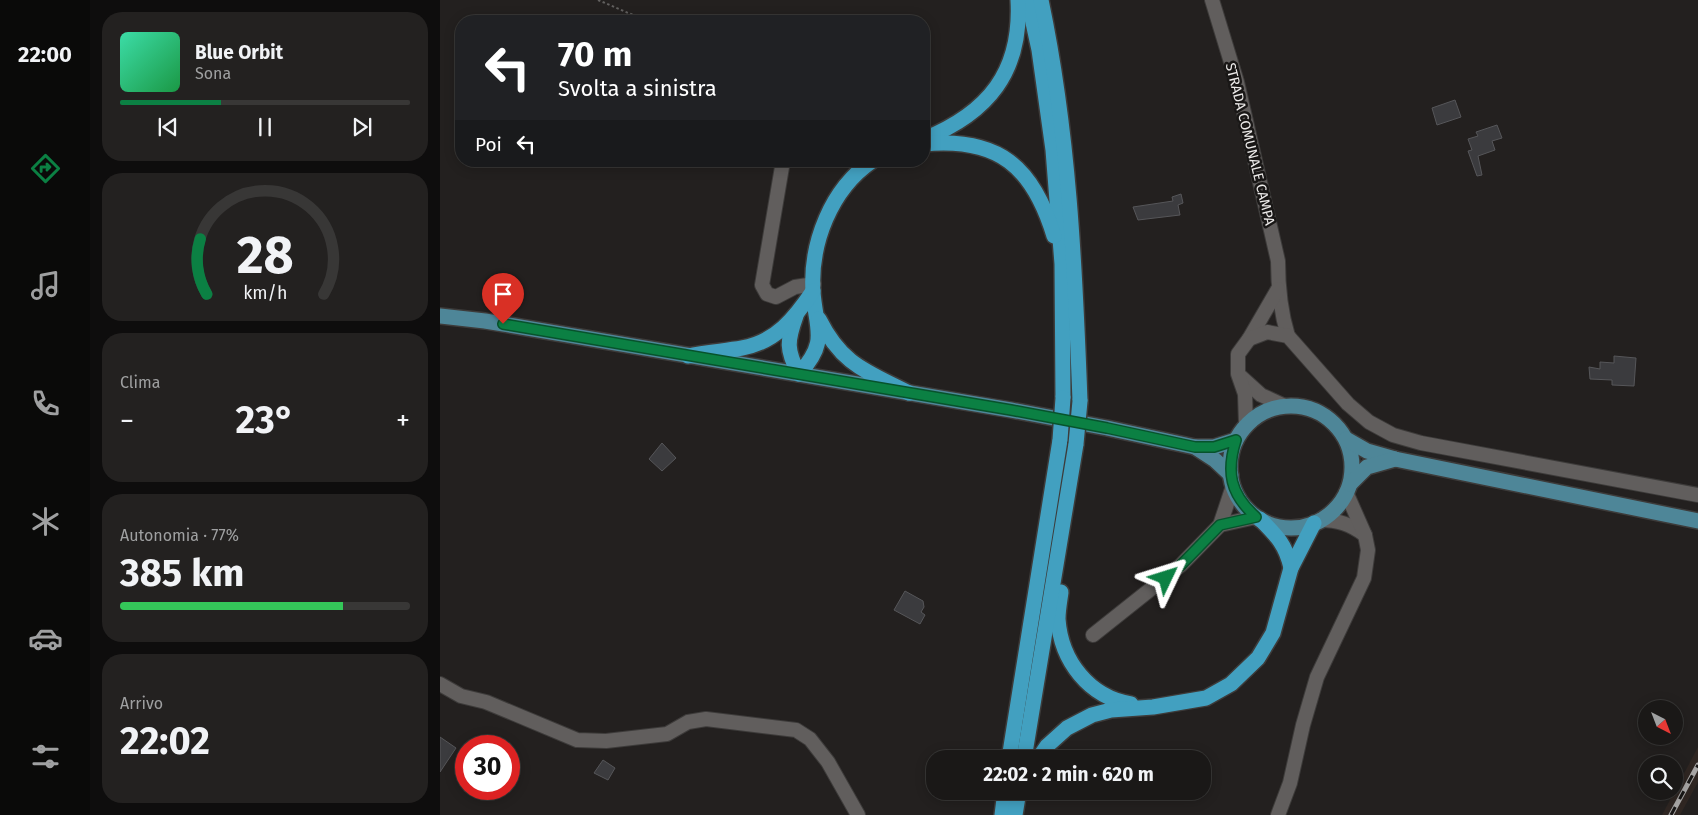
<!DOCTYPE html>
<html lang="it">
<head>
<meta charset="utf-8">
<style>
  :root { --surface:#1a1817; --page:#232120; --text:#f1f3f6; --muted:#9fa0a1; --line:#383736; --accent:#0b8043 }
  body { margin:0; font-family:"Fira Sans",sans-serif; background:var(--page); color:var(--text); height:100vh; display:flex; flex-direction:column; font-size:19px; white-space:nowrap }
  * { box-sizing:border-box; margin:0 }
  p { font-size:16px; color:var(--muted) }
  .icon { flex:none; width:28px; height:28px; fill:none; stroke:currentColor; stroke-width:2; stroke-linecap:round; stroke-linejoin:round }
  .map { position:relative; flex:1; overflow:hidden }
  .sheet { display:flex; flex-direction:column; gap:12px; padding:12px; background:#0e0d0d; width:350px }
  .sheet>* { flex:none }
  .guide { position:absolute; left:15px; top:15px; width:475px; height:152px; border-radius:20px; box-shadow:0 2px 12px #0003,0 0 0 1px var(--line); background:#202124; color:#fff; overflow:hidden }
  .needle { width:32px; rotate:138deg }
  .tools { position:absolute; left:1198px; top:700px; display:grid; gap:10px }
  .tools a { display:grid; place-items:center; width:45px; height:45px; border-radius:50%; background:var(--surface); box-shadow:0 2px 12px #0003,0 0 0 1px var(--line); font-size:25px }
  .speed { position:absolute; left:15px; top:735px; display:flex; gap:10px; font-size:25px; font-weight:700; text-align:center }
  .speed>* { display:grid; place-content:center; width:65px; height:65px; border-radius:50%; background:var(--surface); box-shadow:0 2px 12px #0003,0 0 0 1px var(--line); line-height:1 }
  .speed .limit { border:8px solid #d22; background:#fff; color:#111 }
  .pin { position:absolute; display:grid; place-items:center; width:42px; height:42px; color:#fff; margin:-51px -21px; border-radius:50% 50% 50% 0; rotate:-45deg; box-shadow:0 0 5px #0007 }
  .pin .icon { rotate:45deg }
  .me { position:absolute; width:55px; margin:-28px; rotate:49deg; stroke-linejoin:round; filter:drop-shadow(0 0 4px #0008) }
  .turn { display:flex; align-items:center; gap:18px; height:105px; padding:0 20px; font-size:22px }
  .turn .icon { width:65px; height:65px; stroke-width:2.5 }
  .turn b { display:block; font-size:35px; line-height:42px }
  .then { display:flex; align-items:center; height:48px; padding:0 20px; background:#0003; gap:10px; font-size:19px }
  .big { font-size:38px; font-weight:700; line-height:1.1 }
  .sheet .widget { flex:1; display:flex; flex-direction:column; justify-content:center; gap:8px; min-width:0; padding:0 18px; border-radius:20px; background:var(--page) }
  .sheet .dial { align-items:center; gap:0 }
  .dial svg { height:130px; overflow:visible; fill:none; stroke:var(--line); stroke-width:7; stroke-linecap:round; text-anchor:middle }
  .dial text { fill:var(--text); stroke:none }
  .song { display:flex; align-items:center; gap:15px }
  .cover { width:60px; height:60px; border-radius:8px; background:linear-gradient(135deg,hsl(160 70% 55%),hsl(140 70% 35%)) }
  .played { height:5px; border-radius:2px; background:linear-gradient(90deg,var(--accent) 35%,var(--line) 35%) }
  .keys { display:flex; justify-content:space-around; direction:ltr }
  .heat { display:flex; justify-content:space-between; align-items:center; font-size:28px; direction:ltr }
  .charge { height:8px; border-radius:4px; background:linear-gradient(90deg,#34c759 77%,var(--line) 0) }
  .trip { position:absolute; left:486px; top:750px; width:285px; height:50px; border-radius:20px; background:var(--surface); box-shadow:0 2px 12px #0003,0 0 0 1px var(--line); font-weight:700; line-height:50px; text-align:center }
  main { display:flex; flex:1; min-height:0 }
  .menu { display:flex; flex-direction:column; width:90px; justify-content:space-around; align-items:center; background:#0a0a09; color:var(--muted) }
  .menu .icon { width:35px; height:35px }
  .menu .selected { color:var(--accent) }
  .menu b { font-size:22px; color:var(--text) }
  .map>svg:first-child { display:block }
</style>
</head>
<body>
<main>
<nav class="menu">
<b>22:00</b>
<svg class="icon selected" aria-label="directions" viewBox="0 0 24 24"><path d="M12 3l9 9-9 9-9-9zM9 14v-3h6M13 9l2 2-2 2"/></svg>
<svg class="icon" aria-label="music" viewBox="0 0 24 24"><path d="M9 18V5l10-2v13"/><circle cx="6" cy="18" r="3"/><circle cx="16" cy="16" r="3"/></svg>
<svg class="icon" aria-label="phone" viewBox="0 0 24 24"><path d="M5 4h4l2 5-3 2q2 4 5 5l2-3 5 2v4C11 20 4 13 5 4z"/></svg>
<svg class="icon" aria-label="climate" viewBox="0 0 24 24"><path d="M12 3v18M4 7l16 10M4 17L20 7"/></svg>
<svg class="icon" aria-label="car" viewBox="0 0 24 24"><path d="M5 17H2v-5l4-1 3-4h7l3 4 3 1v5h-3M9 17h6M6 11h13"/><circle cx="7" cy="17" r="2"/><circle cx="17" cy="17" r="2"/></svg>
<svg class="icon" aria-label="filters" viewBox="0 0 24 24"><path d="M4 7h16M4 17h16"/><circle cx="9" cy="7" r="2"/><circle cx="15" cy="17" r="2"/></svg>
</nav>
<section class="sheet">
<div class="widget">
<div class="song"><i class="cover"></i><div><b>Blue Orbit</b><p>Sona</p></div></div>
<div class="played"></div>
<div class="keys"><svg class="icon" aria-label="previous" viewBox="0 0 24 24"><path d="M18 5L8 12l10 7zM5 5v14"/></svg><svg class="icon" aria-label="pause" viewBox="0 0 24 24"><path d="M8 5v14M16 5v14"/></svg><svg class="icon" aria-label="next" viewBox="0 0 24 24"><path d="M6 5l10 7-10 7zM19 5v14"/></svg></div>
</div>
<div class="widget dial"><svg viewBox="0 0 100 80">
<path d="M14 69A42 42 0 1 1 86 69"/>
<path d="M14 69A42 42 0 0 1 10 35" stroke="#0b8043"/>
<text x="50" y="56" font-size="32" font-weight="700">28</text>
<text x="50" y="72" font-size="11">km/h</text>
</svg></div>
<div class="widget"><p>Clima</p>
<div class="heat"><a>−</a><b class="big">23°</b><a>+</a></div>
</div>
<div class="widget"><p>Autonomia · 77%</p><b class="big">385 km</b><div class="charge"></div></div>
<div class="widget"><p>Arrivo</p><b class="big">22:02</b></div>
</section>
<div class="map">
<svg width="1258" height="815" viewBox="0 0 1258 815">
  <rect width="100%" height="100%" fill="#23201f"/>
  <path fill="#2f2622" d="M1258,747V782L1240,815H1222Z"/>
  <g fill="#3b3b3e" stroke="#565659">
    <path d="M1015,100L1021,117L997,125L992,108Z"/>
    <path d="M1057,125L1062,138L1052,141L1055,150L1038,156L1042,175L1037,176L1028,151L1032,150L1028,139L1038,136L1036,132Z"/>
    <path d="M741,194L743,203L738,205L740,215L698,220L693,207L733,201L732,197Z"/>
    <path d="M1174,356L1196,358L1194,386L1172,385V380L1150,379L1149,367L1160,369V362L1174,363Z"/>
    <path d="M222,443L236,458L222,471L209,459Z"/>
    <path d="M465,591L483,601L484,607L481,612L485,615L480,624L454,610Z"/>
    <path d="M0,737L16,748L0,772Z"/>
    <path d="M163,760L175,768L168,780L154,773Z"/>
  </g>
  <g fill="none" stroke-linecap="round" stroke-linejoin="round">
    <g stroke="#3d3b3a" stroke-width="16">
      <g id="minor">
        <path d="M772,0L797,82L838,261C838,287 840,310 848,336"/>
        <path d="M343,161L322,285L327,294L336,297L355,287L374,284"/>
        <path d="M809,339L838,289"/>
        <path d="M800,376L821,395L845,406"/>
        <path d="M806,425L805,394L798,374V354L809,339L827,332L848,336L908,404L929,422L953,435L981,443L1258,495"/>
        <path d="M880,520C898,520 910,524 925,535"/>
        <path d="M780,525L816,517"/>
        <path d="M653,635L741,565L780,525L793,486"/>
        <path d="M0,684L21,696L46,702L137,740L166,741L227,734L248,722L266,719L356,730L370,739L388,762L418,815"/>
        <path d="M838,815L850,783L863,725L877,677L924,578L928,550L925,535L906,492"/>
      </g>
    </g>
    <g stroke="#3d3b3a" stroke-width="18">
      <g id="major">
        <path d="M0,316L45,321L571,410L667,428L755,447H774L796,440"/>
        <circle cx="851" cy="467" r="61"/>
        <path d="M906,439L927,451L955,459L1258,521"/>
        <path d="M755,447L775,460L791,475"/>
        <path d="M910,484L927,467L955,459"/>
      </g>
    </g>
    <g stroke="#3d3b3a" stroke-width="18">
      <g id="highway">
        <path d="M588,0L599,50L613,150L622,264L623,398"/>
        <path d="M601,0C629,132 635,266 640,401"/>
        <path d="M484,139C548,113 582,72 578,0"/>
        <path d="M484,144C559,137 593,167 614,236"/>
        <path d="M356,316C347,341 346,350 359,374C389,341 376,330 373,292C370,243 391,189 432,161"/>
        <path d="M379,319C402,365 426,371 469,393"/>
        <path d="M248,356C266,352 285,351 302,348C336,342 355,318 373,291"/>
        <path d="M820,519C837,536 846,545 851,568"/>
        <path d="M621,592C620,600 618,610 618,619C621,661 649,697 691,704"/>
        <path d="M569,759L620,440"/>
        <path d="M584,759L636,444"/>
        <path d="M598,759L607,746L627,728L652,715L671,710L713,707L766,698L791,684L818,658L833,633L851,568L874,523"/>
        <path d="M562,815L565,791"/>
        <path d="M575,815L579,791"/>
      </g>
    </g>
    <path stroke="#62605f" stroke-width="2" stroke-dasharray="2.5 2.5" stroke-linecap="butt" d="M158,0L207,21"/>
    <use href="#minor" stroke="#615e5d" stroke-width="14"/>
    <use href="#major" stroke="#4e8698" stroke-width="15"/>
    <use href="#highway" stroke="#42a0c0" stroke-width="15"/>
    <g stroke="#a7a5a4" stroke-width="5">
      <path id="rail" d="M1231,815L1258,765"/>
    </g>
    <use href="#rail" stroke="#191716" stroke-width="3" stroke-dasharray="9" stroke-linecap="butt"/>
    <g stroke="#3d3b3a" stroke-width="18" stroke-linecap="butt">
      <g id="highway-bridge">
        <path d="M620,440L623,398"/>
        <path d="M636,444L640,401"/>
      </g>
    </g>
    <use href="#highway-bridge" stroke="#42a0c0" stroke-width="15"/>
  </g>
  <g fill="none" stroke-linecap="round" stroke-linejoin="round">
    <g stroke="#07532c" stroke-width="12">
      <path id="route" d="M63,324L571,410L667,428L755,447H774L796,440C786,472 790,494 816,517L780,525L741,565L726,578"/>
    </g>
    <use href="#route" stroke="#0b8043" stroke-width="9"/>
  </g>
  <g text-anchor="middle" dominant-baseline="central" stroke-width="5" stroke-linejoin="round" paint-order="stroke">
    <g font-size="14" fill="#eceae9" stroke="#191716">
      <text transform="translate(810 144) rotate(76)">STRADA COMUNALE CAMPA</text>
    </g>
  </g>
</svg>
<div class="tools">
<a><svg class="needle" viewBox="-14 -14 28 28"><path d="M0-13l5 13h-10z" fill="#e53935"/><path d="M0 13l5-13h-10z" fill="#9fa0a1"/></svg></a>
<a><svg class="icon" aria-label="search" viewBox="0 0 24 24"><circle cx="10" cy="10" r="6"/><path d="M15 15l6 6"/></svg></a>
</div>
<div class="speed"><div class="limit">30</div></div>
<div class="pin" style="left:63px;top:324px;background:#d93025"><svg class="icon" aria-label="arrive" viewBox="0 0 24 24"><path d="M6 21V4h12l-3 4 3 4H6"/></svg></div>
<svg class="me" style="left:726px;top:578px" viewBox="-20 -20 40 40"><path d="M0-17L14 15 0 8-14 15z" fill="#0b8043" stroke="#fff" stroke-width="4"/></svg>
<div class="trip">22:02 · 2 min · 620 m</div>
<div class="guide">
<div class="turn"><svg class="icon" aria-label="left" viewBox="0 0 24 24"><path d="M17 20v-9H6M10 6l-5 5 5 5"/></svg><div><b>70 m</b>Svolta a sinistra</div></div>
<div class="then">Poi<svg class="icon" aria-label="left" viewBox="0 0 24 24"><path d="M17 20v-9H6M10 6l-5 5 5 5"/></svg></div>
</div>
</div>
</main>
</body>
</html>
